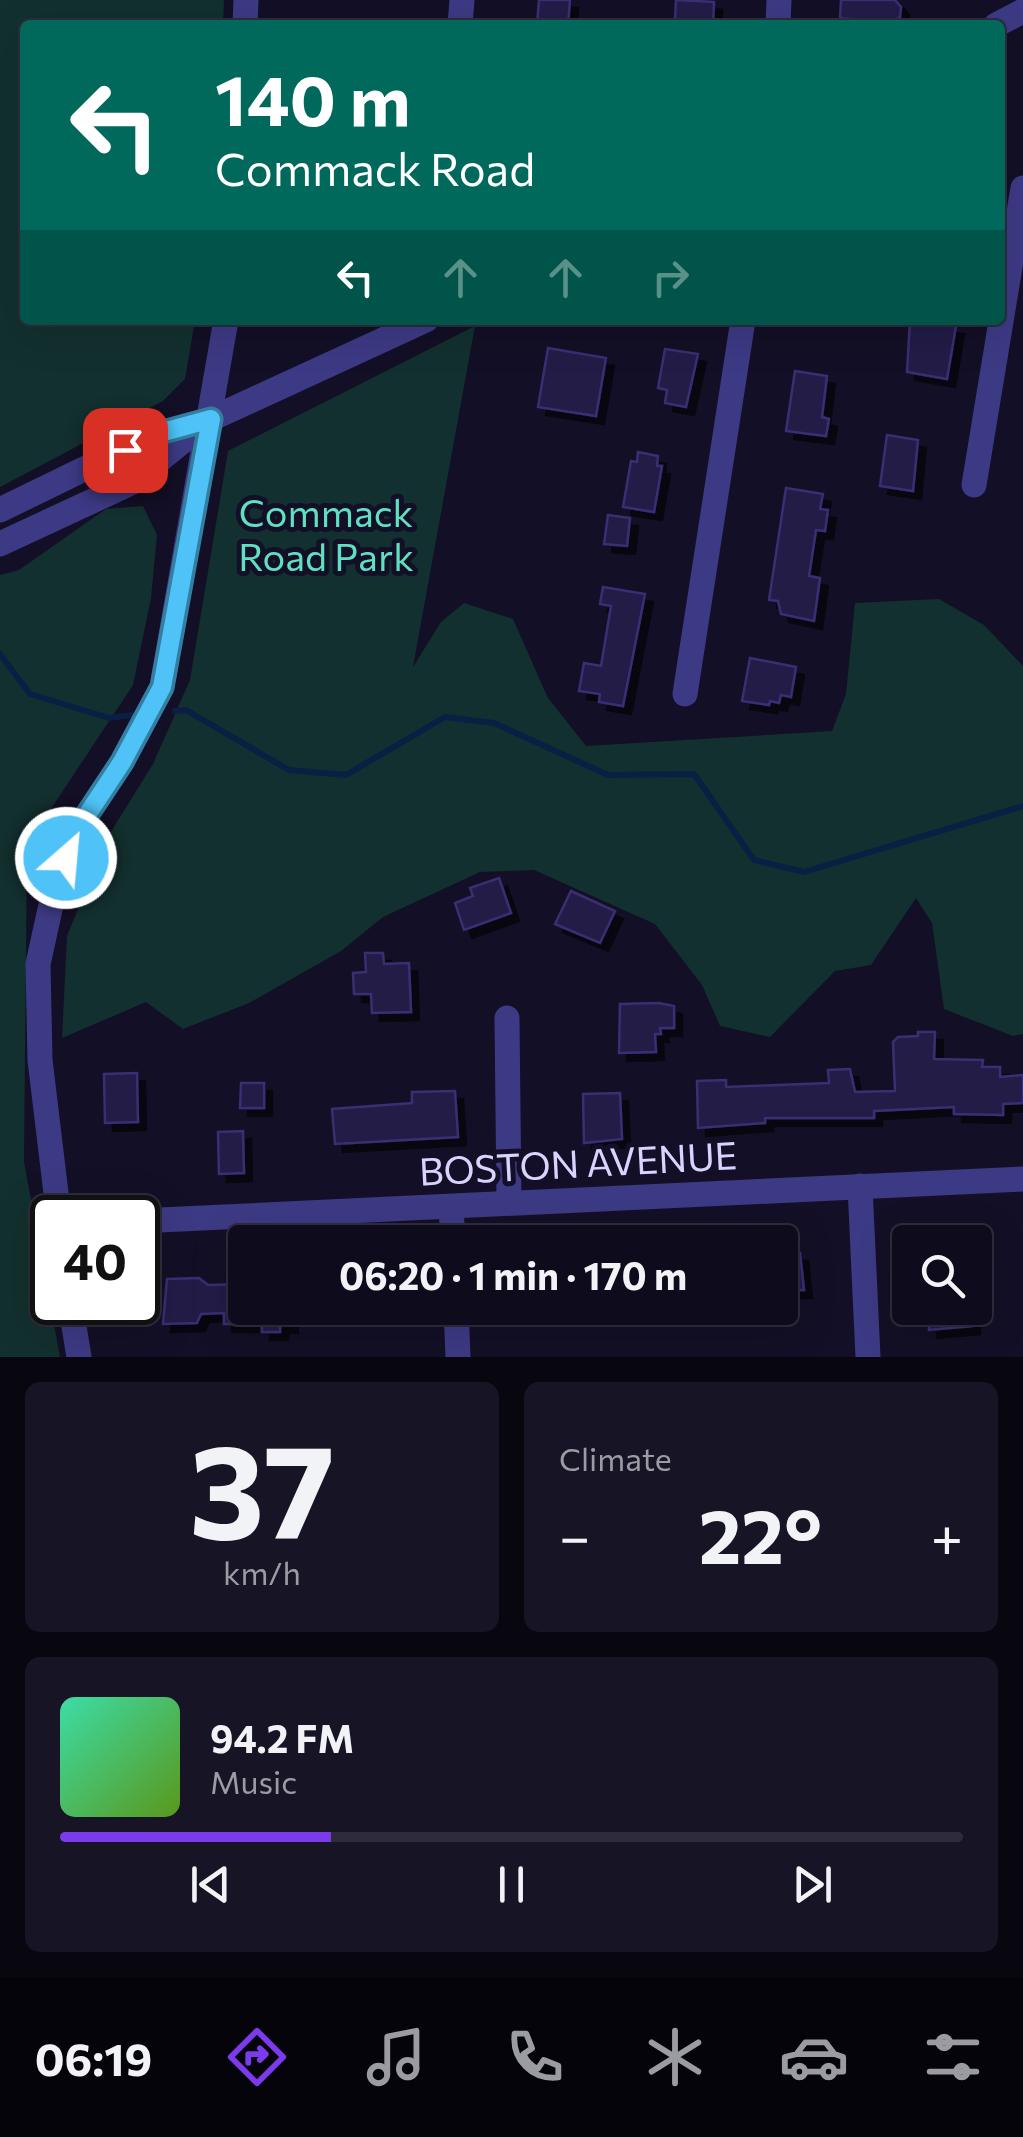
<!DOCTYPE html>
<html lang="en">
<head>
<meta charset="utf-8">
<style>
  :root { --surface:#0e0b1c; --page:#171425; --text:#f1f3f6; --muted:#9b9ba3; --line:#2e2b3b; --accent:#7c3aed }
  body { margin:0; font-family:Commissioner,sans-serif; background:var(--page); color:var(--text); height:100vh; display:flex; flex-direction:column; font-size:38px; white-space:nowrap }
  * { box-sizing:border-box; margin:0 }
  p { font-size:32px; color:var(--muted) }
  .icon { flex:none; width:55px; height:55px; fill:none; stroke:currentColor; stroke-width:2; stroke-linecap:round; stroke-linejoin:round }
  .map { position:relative; height:1357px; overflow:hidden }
  .side { display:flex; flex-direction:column; gap:25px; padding:25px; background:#08060f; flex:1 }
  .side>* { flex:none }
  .hud { position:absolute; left:20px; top:20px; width:985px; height:305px; border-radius:10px; box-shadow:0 10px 40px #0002,0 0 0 2px var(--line); background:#00695c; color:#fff; overflow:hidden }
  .fabs { position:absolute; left:892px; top:1225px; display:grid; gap:20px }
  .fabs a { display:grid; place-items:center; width:100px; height:100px; border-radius:10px; background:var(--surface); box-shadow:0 10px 40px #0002,0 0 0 2px var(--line); font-size:50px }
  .speed { position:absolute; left:30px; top:1195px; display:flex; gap:20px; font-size:50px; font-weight:700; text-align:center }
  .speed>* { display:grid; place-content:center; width:130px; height:130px; border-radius:50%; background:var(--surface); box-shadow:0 10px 40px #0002,0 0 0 2px var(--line); line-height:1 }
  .speed .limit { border:5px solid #111; border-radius:15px; background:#fff; color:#111 }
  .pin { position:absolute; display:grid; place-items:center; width:85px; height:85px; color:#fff; margin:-42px; border-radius:20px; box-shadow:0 5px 15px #0006 }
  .me { position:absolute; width:110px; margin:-55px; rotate:27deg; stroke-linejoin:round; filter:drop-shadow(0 0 8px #0008) }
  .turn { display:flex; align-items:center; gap:35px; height:210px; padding:0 30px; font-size:45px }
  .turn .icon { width:130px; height:130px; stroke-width:2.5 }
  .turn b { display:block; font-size:70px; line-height:85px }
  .lanes { display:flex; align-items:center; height:95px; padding:0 30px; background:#0003; justify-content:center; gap:50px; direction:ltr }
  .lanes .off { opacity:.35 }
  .big { font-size:75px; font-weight:700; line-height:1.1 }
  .side .widget { flex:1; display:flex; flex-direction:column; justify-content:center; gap:15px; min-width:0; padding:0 35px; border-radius:15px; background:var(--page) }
  .side .dial { align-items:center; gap:0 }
  .dial b { font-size:130px; line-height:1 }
  .song { display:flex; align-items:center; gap:30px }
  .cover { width:120px; height:120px; border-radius:15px; background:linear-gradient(135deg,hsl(160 70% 55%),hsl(90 70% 35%)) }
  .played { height:10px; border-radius:5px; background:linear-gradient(90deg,var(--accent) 30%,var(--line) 30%) }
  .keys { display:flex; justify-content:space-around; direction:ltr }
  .heat { display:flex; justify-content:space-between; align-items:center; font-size:55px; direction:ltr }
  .side .tiles { flex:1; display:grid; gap:25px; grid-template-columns:1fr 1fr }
  .widget:last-child { grid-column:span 2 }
  .trip { position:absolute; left:228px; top:1225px; width:570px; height:100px; border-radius:10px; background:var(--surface); box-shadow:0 10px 40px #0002,0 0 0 2px var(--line); font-weight:700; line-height:100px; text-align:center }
  .tab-bar { display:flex; height:160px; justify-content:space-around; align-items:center; background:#06040b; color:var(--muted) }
  .tab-bar .icon { width:70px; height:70px }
  .tab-bar .on { color:var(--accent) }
  .tab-bar b { font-size:45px; color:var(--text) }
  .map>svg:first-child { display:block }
</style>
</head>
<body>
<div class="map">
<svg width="1023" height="1357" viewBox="0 0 1023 1357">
  <defs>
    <filter id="shadow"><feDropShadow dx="8" dy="8" stdDeviation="0" flood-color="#0009"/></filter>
  </defs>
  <rect width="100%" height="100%" fill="#130f26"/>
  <g fill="#12302f">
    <path d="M0,0H224L223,25H25V320H195L185,379L163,401L0,487Z"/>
    <path d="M475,326L413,667L441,622L464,603L513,619L548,698L586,746L832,731L846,694L855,603L939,599L984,625L1023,666V1034L1013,1036L944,1009L932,923L916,898L871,965L835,971L770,1037L720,1026L702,985L655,924L534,870L480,872L383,917L341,951L249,1003L183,1029L146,1002L62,1038L67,936L107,838L153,764L190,680L228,451Z"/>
    <path d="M143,506L157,535L151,598L133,685L27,845L24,1162L60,1357H0V575L19,570L106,509Z"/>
  </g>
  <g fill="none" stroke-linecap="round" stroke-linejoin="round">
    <g stroke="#0a1f44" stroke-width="6">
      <path d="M0,654L30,694L109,718L132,715"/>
      <path d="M175,711L186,710L289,770L346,775L445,717L494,723L608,775L694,774L754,860L804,872L1023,806"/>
    </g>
  </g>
  <g fill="#241b47" stroke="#3b2d73" stroke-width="2.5" filter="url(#shadow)">
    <path d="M539,0H570L568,25H537Z"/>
    <path d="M676,0L714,2L713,25H683V20H675Z"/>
    <path d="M841,0H895L901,7L900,17L890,23L840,18Z"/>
    <path d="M910,320L956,326L947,379L907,372Z"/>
    <path d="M548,348L606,358L596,416L538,407Z"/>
    <path d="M665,349L698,354L686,407L665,403L667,390L658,388Z"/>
    <path d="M795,371L827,376L822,417L829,419L826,436L786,431Z"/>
    <path d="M887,435L918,440L913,491L880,486Z"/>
    <path d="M638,452L658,456L657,466H662L654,512L623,507L631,461L637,462Z"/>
    <path d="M786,488L823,494L820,509L828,510L825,531L816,530L809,576L820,578L814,621L781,614L778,601L769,600Z"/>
    <path d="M608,515L630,518L627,546L604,544Z"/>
    <path d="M603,587L645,594L623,706L599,702L600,694L579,691L584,663L601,666L611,606L600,604Z"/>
    <path d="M750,658L796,667L791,697L781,695L779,703L770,701L769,705L742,701Z"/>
    <path d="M499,878L511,913L464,930L455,903L473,896L470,888Z"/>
    <path d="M571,891L615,911L600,943L555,924Z"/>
    <path d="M365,953H383L384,964L409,963L411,1012L372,1013L371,994H354L353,973L366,972Z"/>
    <path d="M659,1003L674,1006V1028H660L661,1034H655L656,1052L619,1053L620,1004Z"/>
    <path d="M918,1032H935L934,1059L983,1060L982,1067H1000V1077L1023,1075V1103L1003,1104V1115L954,1114V1107L874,1111V1118H765V1123L698,1128L697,1081L726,1080V1087L829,1083L828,1070L850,1069L855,1092L895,1091L893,1042L898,1037L918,1036Z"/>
    <path d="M137,1073L138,1122L105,1123L104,1074Z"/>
    <path d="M241,1083H264V1108H240Z"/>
    <path d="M455,1091L458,1137L335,1144L332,1109L412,1103V1092Z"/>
    <path d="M620,1093L622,1139L584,1143L583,1094Z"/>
    <path d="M243,1131L244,1173L219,1174L218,1132Z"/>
    <path d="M780,1253H800L804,1290H780Z"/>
    <path d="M199,1278L208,1285L245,1284V1308H289L290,1325H280V1332H262V1324H224V1313L201,1314L197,1323L163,1324L167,1279Z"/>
    <path d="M929,1308H972V1326L929,1330Z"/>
  </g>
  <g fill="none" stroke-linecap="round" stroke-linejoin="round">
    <g stroke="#3d3a85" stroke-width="25">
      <path d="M460,25L462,0"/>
      <path d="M778,25L779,0"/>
      <path d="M974,485L1023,188"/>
      <path d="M685,694L743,320"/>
      <path d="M507,1018L509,1202"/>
      <path d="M860,1186L868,1357"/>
      <path d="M451,1208L453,1242"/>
      <path d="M138,1221L1023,1179"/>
      <path d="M456,1308L458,1357"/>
    </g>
    <g stroke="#3d3a85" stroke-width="25">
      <path d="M245,25L246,0"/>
      <path d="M996,25L1023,11"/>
      <path d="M0,510L156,434L211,419L426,320"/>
      <path d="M0,544L131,483L199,428"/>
      <path d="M59,1218L40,1060L38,964L56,882L75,833L122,762L162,687L226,320"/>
      <path d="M70,1302L79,1357"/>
    </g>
  </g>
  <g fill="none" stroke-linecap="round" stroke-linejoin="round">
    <g stroke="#337fa1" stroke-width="25">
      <path id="route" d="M66,858L75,833L122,762L162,687L211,419L156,434L125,450"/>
    </g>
    <use href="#route" stroke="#4fc3f7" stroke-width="18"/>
  </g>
  <g text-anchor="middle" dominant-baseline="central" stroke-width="10" stroke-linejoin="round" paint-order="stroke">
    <g font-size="38" fill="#5fe0c0" stroke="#130f26">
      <text x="326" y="511">Commack<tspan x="326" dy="44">Road Park</tspan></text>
    </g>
    <g font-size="38" fill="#d9d4ff" stroke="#130f26">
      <text transform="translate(578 1162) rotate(-3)">BOSTON AVENUE</text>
    </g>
  </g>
</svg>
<div class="fabs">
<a><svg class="icon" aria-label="search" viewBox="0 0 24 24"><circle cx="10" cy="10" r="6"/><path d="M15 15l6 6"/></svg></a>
</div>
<div class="speed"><div class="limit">40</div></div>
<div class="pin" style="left:125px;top:450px;background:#d93025"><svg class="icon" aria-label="arrive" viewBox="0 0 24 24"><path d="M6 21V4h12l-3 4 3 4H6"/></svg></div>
<svg class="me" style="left:66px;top:858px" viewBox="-20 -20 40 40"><circle r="17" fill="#4fc3f7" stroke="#fff" stroke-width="3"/><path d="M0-11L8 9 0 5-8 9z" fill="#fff"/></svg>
<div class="trip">06:20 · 1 min · 170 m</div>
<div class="hud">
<div class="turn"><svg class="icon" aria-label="left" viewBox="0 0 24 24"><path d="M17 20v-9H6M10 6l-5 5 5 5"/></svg><div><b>140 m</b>Commack Road</div></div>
<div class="lanes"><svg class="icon" aria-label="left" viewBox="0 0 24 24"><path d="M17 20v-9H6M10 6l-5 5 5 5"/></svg><svg class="icon off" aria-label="ahead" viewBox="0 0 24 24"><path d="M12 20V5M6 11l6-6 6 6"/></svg><svg class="icon off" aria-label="ahead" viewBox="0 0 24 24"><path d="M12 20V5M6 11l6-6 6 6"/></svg><svg class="icon off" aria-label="right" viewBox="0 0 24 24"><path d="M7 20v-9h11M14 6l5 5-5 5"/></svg></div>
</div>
</div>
<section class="side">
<div class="tiles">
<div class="widget dial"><b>37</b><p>km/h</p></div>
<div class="widget"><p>Climate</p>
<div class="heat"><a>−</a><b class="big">22°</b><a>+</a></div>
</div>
<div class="widget">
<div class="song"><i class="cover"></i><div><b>94.2 FM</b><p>Music</p></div></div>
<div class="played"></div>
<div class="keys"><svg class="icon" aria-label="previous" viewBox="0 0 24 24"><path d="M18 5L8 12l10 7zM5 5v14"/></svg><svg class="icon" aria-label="pause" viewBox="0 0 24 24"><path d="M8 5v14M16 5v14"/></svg><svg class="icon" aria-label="next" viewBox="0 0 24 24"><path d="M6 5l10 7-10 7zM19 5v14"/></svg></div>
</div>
</div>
</section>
<nav class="tab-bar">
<b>06:19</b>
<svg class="icon on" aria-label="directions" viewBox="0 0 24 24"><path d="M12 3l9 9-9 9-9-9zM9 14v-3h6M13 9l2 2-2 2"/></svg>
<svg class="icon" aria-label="music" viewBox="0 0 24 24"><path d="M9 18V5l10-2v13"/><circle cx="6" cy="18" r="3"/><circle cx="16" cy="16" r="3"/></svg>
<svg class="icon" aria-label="phone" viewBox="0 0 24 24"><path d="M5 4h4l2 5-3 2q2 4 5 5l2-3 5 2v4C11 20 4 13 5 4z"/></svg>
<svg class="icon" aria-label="climate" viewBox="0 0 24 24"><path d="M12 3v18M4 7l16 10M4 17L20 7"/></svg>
<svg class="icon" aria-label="car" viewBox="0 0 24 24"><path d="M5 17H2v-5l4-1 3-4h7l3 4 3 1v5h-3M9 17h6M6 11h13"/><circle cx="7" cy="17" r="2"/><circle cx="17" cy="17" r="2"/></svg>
<svg class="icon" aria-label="filters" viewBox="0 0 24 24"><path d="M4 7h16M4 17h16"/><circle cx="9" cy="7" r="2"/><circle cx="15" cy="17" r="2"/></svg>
</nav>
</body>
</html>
